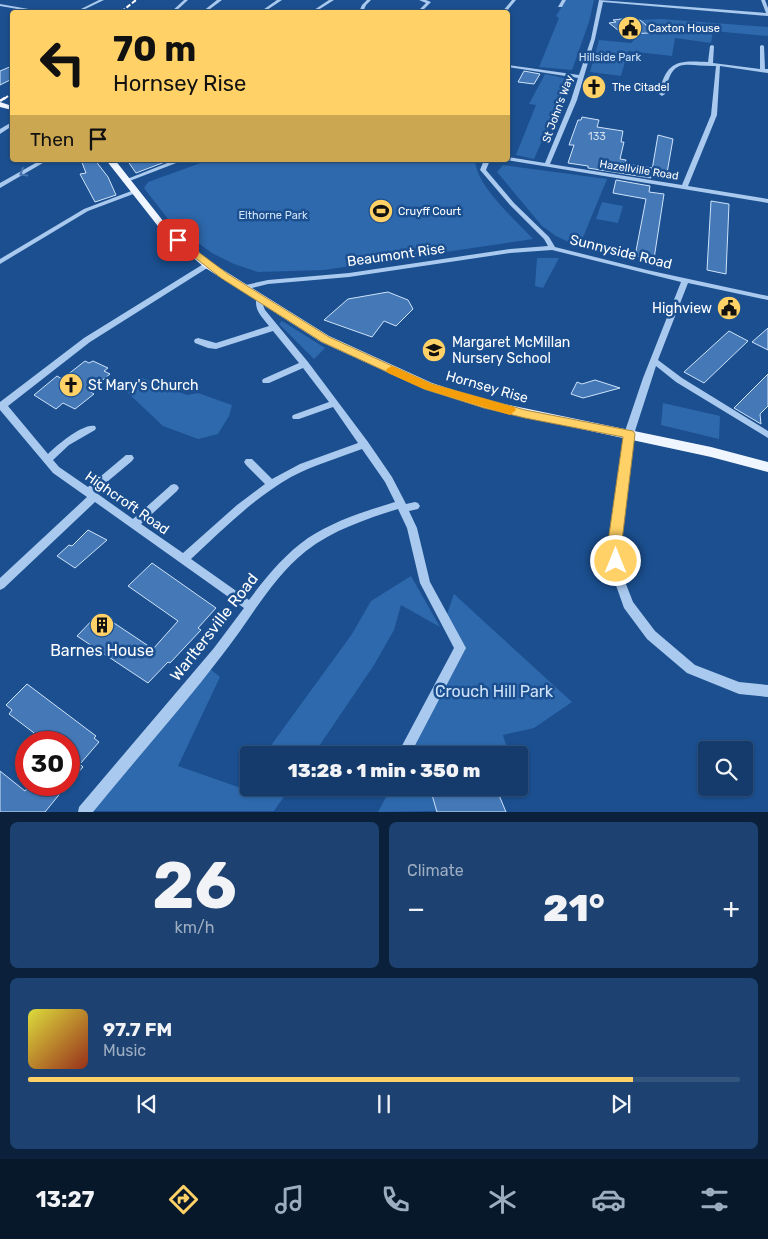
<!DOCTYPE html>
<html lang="en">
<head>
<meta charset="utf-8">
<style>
  :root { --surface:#143b6b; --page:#1d4271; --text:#f1f3f6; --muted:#9dadc1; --line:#33557e; --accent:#ffd166 }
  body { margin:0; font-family:Rubik,sans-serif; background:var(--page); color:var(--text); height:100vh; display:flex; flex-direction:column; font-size:19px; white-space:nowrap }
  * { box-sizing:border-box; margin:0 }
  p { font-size:16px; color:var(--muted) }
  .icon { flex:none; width:28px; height:28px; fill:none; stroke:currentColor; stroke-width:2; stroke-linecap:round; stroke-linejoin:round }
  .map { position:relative; height:812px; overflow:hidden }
  .drawer { display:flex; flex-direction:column; gap:10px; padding:10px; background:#0b203b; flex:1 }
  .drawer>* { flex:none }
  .top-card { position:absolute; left:10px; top:10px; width:500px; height:152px; border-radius:5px; box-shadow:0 1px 4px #0004,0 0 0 1px var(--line); background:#ffd166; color:#111; overflow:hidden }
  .tools { position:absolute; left:698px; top:741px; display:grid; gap:10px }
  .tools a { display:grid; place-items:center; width:55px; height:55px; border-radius:5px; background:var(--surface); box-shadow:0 1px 4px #0004,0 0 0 1px var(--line); font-size:25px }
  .speed { position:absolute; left:15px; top:731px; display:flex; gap:10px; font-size:25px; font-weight:700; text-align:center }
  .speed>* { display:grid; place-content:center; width:65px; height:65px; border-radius:50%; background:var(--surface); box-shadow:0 1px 4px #0004,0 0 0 1px var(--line); line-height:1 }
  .speed .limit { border:8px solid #d22; background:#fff; color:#111 }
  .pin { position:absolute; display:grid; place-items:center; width:42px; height:42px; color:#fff; margin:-21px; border-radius:10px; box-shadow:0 2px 8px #0006 }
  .me { position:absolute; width:55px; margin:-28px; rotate:0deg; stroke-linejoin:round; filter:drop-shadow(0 0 4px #0008) }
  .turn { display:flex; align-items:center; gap:18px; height:105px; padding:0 20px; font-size:22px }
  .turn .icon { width:65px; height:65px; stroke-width:2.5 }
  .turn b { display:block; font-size:35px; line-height:42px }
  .then { display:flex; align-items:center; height:48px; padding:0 20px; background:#0003; gap:10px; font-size:19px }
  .big { font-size:38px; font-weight:800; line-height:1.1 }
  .drawer .tile { flex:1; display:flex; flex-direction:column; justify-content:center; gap:8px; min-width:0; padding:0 18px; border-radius:8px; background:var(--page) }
  .drawer .dial { align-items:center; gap:0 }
  .dial b { font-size:65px; line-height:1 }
  .song { display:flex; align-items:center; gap:15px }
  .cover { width:60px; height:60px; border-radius:8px; background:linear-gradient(135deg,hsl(60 70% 55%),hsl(10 70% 35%)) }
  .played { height:5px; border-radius:2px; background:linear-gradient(90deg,var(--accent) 85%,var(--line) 85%) }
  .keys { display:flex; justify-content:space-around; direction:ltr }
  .heat { display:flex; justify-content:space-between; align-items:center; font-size:28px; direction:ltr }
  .drawer .tiles { flex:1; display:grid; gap:10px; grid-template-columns:1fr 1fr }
  .tile:last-child { grid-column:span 2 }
  .trip { position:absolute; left:240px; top:746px; width:288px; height:50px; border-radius:5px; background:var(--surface); box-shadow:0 1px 4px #0004,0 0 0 1px var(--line); font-weight:800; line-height:50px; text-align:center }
  .tabs { display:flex; height:80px; justify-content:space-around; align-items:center; background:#08182b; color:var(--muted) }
  .tabs .icon { width:35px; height:35px }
  .tabs .current { color:var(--accent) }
  .tabs b { font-size:22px; color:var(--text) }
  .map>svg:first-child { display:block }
</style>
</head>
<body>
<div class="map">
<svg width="768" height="812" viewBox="0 0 768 812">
  <rect width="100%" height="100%" fill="#1b4f8f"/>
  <g fill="#2e69ad">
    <path d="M566,0H594L589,22L572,70L539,67L559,18L556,16Z"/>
    <path d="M661,19L768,27V36L713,31L711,43L675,38L672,56L628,51L621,76L590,72L599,40L631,43L640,34L649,33L640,20Z"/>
    <path d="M545,74L569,79L534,159L516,155L536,105L529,104Z"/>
    <path d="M209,160L475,161C478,188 515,219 533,239L324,270L258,272L234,264L212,253L172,224L144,188L148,182Z"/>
    <path d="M503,165L607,179L579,247L556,236L542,226L497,172Z"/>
    <path d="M602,202L623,206L618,223L596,219Z"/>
    <path d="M537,258H559L543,288L535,286Z"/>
    <path d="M282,321L325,348L314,359L279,324Z"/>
    <path d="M142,378L187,395L198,393L232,405L229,416L218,434L198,439L163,426L128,393Z"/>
    <path d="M663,403L720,416L719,439L661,425Z"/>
    <path d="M411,576L440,627L401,605L394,630L374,665L313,755H264L352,634L371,601Z"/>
    <path d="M454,594L572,702L534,728L503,735L508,751L496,755H409L465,650L445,620Z"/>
    <path d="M210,669L220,677L178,766L241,788L249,777V788H290L274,811H84Z"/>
    <path d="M391,788H434L431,791L437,811L378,812Z"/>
  </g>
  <g fill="#4478b7" stroke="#cfe3fa">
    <path d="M630,18L633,21L640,20L652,30L647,31L650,33L623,34L609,23L616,22L613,20Z"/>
    <path d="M12,66V79L0,85V71Z"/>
    <path d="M524,71L540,74L534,84L518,82Z"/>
    <path d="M582,117L599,120L597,127L623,131L621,142H624L620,159L626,160L625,164L653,168L651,178L588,168V166L568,163L574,145H569L578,120H581Z"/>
    <path d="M658,135L673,139L667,173L652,170Z"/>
    <path d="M81,160H95L108,177L116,195L95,202L80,174L86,173Z"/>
    <path d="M127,160H170L136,173Z"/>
    <path d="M616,180L650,186L649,192L664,194L654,259L635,256L646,199L613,193Z"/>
    <path d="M711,201L729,204L726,274L707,270Z"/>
    <path d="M388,292L408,300L413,309L396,326L384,321L372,337L324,320L348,299Z"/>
    <path d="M768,328V350L752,342Z"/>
    <path d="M729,331L748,341L704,383L684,372Z"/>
    <path d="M85,361L89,363L93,361L108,368L104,371L110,374L89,391L94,394L75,409L63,403L56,409L34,395L57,376L62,379Z"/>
    <path d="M768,374V406L760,414L761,424L734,408Z"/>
    <path d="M595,380L620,388L583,398L571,394L577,382L582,384Z"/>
    <path d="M88,530L107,540L75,568L57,556L69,545L72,546Z"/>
    <path d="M152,563L216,608L198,628L201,630L170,663L168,662L148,683L77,636L99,613L153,649L178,621L128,586Z"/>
    <path d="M27,684L96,736L94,738L99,742L80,764L83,767L69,783V742H46L9,714L12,710L6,705Z"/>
    <path d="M0,771L25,791L30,785H67L45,812H0Z"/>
    <path d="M430,788H496L506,812H437Z"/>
  </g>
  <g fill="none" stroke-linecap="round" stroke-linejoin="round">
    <g fill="#a9c9ee" fill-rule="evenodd">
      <path d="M99,0H104L79,12H75Z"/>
      <path d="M184,0H188L175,12H171Z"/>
      <path d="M217,0H222L206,12H202Z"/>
      <path d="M277,0H282L264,12H260Z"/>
      <path d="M329,0H334L315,12H311Z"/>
      <path d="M367,0H371L366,5L363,12H359L362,5Z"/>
      <path d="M419,0H426L431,2L421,12H417L426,3Z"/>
      <path d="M512,0H516L506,12H502Z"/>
      <path d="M562,0H566L562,7H558Z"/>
      <path d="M599,0L766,13L761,0H765L768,8V16L603,2L595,39L577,100L550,164L682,185L711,115L716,66C686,67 672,54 665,94L662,96L659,94C666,61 677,60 708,62L710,46L712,45L714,46L713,63L760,69V46L762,45L764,46L765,69H768V73L720,66L717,115L688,186L768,199V203L506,160H508V157L545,163L571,100L578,78L508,67V65L579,75L591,39Z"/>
      <path d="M0,4L40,11L42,12H35L0,6Z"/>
      <path d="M12,122V126L0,134V129Z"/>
      <path d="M41,160H48L0,188V183Z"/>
      <path d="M175,160H184L127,182L122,181Z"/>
      <path d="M484,160H490L486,170L514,203L549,237L555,247L647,270L768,296V300L688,283L658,360L682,378L768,431V438L676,382L656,366L634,434L619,549L622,574L633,602L655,631L695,665L739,682L768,685V697L739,694L687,673L647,639L624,608L612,574L609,549L624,434L643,378L681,282L552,250L510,253L349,277L268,284L244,290L240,288L241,286L268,280L349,273L510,249L548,246L544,239L510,205L481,171L480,170Z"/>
      <path d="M134,190L136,191V193L88,211L0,264V259L84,209Z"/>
      <path d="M205,263H208L212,265L90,342L8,406L48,454C57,445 83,423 95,426L96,428L95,430L69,445L53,460L59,467L88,487L126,455H132L134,458L132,461L95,492L133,519L171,485L174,484L177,485L179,488L177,491L141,524L183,553L237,505L265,484L246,465L244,462L246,459H252L272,479L300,464L358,443L333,407L299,419H293L292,417L293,415L329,402L303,368L269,383H263L262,381L263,379L299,363L273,331L216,349L208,348L195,343L194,341L195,339L198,338L216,343L269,326C261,316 253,309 257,295H263V305L265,310L308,362L368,442L392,477L406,504L415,502L418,503L420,506L418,509L409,511L417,528L430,582L466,648L410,755H397L454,648L420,583L407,528L398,509C366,519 333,530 306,551C271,579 250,620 223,654C182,708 136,759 93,812H78L79,807L96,787L214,648L244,608L95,502L4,588L0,590V578L87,497L53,473L0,410V402L84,338ZM362,449L385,482L395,502C365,511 334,521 308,538C285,554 266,577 249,600L191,559C222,530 254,498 291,477C314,465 338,458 362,449Z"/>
      <path d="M379,788H392L390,794L385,795L380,794Z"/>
    </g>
    <g fill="#f0f6ff" fill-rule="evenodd">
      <path d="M0,102L12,106V110L0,107Z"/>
      <path d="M106,160H115L167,226L212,263L329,336L432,383L485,400L711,447L768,462V472L711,457L484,408L424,389L321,342L204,267L161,230Z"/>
    </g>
    <g stroke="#fff" stroke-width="2" stroke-dasharray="5 2" stroke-linecap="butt">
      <path d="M121,12L136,0"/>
      <path d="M4,99L12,93"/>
    </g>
    <path stroke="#fff" stroke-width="2.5" stroke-dasharray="6 2.5" stroke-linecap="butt" d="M0,101L6,97"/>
  </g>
  <defs><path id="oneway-chevron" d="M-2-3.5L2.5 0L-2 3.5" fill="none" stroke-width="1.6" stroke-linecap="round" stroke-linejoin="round" transform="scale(1.25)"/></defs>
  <use stroke="#4674ac" href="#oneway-chevron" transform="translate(23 173) rotate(150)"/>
  <path fill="#ffd166" stroke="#a68842" d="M178,237L228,274L329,337L432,384L525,410L633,431L635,434L621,549L622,561L620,566L616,567L611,566L607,549L623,437L525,418L484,408L424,389L322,342L221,278L175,242V238Z"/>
  <path fill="#f59e0b" d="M392,366L432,384L514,407L516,410L510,415L424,389L388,373L386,370L388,368Z"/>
  <defs>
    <g id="civic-disc" transform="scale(1.25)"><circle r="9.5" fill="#ffd166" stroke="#1b4f8f"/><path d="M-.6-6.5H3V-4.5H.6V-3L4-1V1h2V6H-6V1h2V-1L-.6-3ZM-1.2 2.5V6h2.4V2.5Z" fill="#111"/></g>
    <g id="church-disc" transform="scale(1.25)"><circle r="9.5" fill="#ffd166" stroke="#1b4f8f"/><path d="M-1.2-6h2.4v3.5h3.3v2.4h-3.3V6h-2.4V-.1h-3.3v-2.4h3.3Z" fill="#111"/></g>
    <g id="stadium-disc" transform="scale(1.25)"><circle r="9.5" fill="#ffd166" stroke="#1b4f8f"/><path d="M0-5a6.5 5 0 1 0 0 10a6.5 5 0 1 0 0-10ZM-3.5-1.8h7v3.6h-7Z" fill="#111"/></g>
    <g id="school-disc" transform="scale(1.25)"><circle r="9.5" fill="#ffd166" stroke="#1b4f8f"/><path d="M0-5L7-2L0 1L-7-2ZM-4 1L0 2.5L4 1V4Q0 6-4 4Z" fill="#111"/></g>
    <g id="building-disc" transform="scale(1.25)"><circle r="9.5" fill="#ffd166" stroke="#1b4f8f"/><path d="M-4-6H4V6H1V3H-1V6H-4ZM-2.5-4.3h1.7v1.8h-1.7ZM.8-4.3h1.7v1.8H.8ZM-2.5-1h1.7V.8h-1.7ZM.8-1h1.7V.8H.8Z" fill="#111"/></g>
  </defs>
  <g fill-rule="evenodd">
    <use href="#civic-disc" x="630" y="28"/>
    <use href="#church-disc" x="594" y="87"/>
    <use href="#stadium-disc" x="381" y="211"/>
    <use href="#civic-disc" x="729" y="308"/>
    <use href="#school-disc" x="434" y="350"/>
    <use href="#church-disc" x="71" y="385"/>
    <use href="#building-disc" x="102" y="625"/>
  </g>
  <g text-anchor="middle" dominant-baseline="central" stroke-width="5" stroke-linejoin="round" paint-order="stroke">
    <g font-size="11" fill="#fff" stroke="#1b4f8f" text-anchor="start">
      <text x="648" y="28">Caxton House</text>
      <text x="612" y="87">The Citadel</text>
      <text x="398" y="211">Cruyff Court</text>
    </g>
    <g font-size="11" fill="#cfe3fa" stroke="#1b4f8f">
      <text x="610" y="57">Hillside Park</text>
      <text x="273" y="215">Elthorne Park</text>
    </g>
    <g font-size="11" fill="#fff" stroke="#1b4f8f">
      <text transform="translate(558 109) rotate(-70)">St John's Way</text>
      <text transform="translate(639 170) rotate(9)">Hazellville Road</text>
    </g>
    <g font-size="11" fill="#d0dded">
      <text x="597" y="136">133</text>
    </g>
    <g font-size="14" fill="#fff" stroke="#1b4f8f">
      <text transform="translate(621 252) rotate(14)">Sunnyside Road</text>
      <text transform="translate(396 255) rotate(-8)">Beaumont Rise</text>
      <text transform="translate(487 387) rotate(16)">Hornsey Rise</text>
      <text transform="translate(127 503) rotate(35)">Highcroft Road</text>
    </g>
    <g font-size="14" fill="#fff" stroke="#1b4f8f" text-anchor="start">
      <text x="712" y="308" text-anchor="end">Highview</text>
      <text x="452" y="342">Margaret McMillan<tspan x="452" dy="16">Nursery School</tspan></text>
      <text x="88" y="385">St Mary's Church</text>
    </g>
    <g font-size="16" fill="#fff" stroke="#1b4f8f">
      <text transform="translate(214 627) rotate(-52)">Warltersville Road</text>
    </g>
    <g font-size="16" fill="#fff" stroke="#1b4f8f">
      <text x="102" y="650">Barnes House</text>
    </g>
    <g font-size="16" fill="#cfe3fa" stroke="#1b4f8f">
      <text x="494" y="691">Crouch Hill Park</text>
    </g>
  </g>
</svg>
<div class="tools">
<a><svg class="icon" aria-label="search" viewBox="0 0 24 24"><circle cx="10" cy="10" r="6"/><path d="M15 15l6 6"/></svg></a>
</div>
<div class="speed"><div class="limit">30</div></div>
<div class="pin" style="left:178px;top:240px;background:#d93025"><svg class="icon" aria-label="arrive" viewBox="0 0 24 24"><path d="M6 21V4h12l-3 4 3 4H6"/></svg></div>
<svg class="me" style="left:616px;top:561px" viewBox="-20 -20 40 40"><circle r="17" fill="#ffd166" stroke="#fff" stroke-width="3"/><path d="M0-11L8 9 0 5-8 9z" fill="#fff"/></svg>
<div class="trip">13:28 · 1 min · 350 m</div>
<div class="top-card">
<div class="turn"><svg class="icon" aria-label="left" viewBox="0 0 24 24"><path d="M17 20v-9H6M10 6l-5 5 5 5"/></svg><div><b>70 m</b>Hornsey Rise</div></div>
<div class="then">Then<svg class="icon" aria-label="arrive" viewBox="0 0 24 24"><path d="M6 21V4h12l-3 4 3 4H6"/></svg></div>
</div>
</div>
<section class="drawer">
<div class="tiles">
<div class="tile dial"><b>26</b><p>km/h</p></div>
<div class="tile"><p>Climate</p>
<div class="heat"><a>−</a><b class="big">21°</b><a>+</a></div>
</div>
<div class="tile">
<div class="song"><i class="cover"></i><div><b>97.7 FM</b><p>Music</p></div></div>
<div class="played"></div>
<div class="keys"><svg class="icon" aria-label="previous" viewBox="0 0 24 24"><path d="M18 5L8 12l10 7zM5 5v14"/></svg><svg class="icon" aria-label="pause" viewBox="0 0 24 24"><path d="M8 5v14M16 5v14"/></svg><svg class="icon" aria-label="next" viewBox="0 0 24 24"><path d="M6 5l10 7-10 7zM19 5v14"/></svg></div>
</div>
</div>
</section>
<nav class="tabs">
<b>13:27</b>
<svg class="icon current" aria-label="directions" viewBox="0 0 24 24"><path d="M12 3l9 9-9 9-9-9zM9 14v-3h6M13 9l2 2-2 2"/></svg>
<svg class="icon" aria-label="music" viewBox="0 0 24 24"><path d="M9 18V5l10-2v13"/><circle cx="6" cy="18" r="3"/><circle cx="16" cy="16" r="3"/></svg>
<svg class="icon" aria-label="phone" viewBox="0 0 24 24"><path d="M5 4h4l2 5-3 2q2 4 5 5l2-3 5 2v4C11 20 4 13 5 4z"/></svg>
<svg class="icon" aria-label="climate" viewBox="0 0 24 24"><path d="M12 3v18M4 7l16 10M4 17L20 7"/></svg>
<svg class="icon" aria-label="car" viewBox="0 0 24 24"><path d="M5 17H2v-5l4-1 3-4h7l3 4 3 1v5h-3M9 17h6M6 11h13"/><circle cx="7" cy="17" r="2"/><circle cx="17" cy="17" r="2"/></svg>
<svg class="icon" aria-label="filters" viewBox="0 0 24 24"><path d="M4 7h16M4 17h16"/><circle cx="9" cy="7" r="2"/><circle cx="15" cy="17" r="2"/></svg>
</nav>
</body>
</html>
